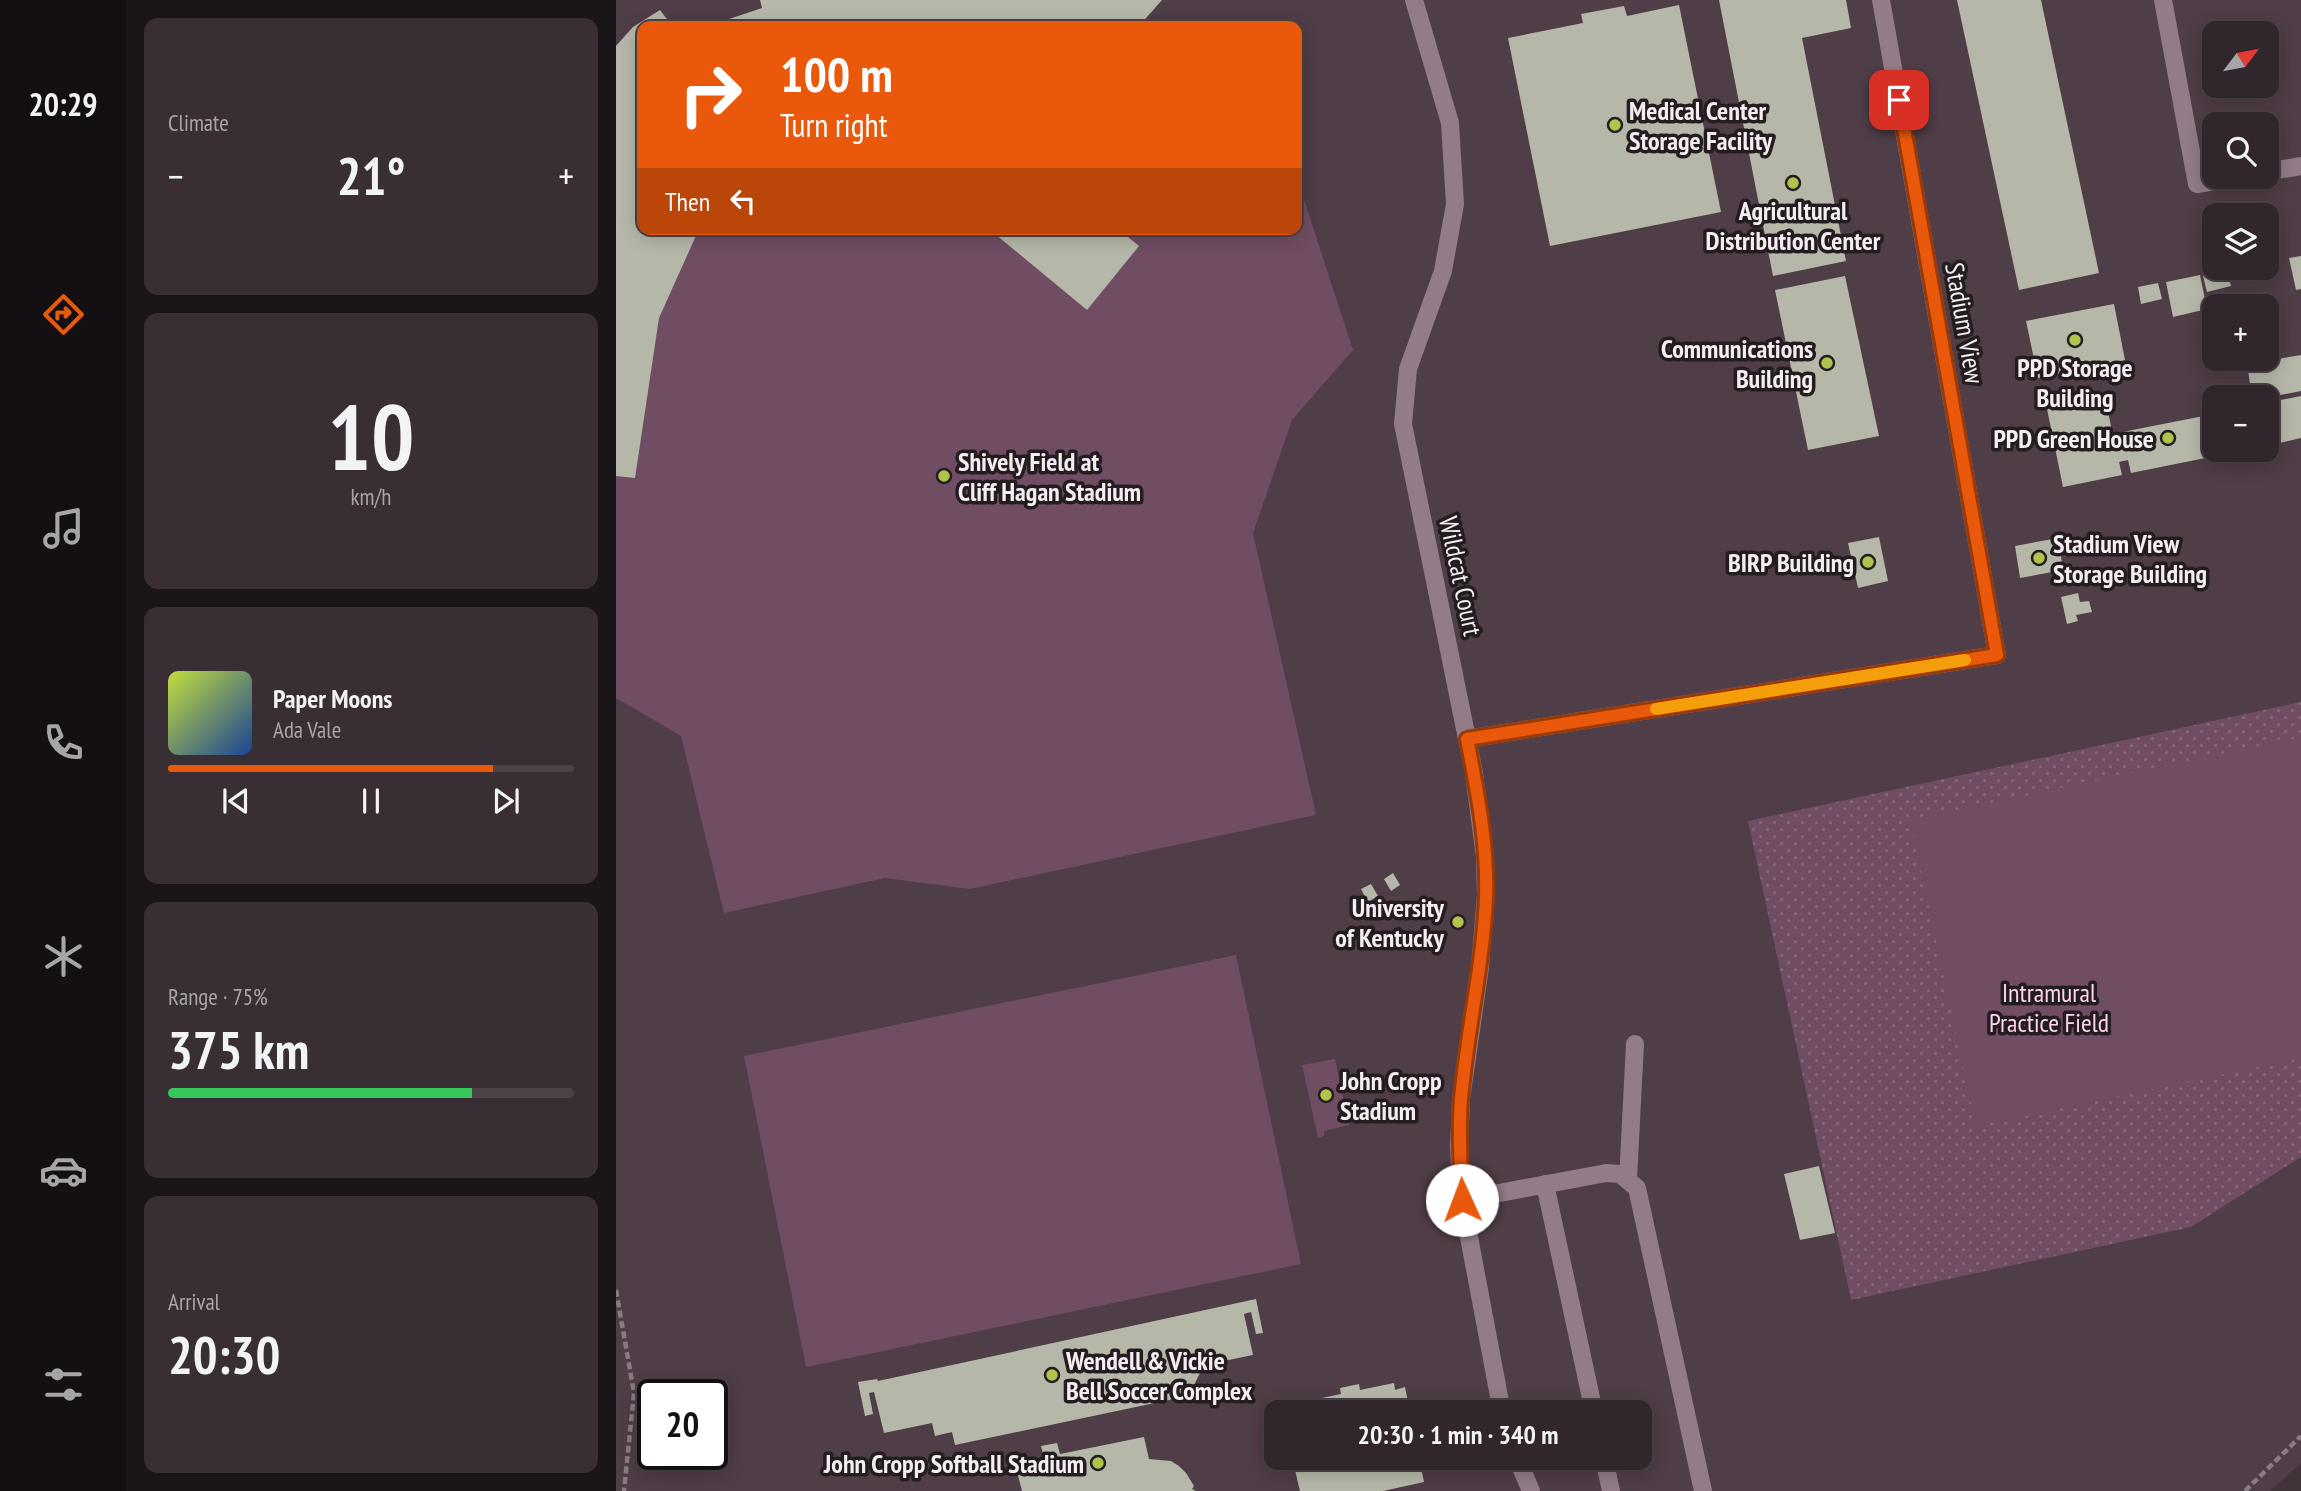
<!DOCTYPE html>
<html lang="en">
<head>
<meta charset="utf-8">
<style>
  :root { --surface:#30262c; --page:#382e34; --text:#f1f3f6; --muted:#a8a5a9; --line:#4b4348; --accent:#ea580c }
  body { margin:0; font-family:"PT Sans Narrow",sans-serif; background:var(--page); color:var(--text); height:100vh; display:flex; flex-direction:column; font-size:26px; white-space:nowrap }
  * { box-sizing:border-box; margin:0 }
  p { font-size:23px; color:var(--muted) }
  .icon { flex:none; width:38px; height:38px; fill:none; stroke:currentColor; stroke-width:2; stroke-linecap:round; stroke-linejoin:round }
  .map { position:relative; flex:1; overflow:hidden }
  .sheet { display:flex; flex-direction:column; gap:18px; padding:18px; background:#1a1518; width:490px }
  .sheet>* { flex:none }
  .hud { position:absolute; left:21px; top:21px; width:665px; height:214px; border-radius:14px; box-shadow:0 4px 18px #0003,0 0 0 2px var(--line); background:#ea580c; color:#fff; overflow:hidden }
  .needle { width:46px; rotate:58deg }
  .buttons { position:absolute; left:1586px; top:21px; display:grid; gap:14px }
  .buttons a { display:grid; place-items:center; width:77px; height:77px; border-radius:14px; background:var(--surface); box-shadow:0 4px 18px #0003,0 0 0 2px var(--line); font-size:35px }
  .speed { position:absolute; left:21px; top:1379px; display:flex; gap:14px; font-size:35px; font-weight:700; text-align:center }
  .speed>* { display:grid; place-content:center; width:91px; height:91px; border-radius:50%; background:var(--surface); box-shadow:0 4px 18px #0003,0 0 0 2px var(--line); line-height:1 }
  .speed .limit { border:4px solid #111; border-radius:10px; background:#fff; color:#111 }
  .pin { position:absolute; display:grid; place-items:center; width:60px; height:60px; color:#fff; margin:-30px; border-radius:14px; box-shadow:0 4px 10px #0006 }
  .me { position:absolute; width:77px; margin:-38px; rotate:358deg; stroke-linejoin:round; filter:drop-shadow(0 0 5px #0008) }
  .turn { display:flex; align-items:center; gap:24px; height:147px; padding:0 28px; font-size:32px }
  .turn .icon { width:91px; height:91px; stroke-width:2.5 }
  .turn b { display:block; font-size:49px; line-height:60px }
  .then { display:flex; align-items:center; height:66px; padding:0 28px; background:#0003; gap:14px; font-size:26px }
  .big { font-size:52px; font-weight:600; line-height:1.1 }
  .sheet .card { flex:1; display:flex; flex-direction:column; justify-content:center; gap:10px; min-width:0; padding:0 24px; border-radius:14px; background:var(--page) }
  .sheet .dial { align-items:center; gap:0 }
  .dial b { font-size:91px; line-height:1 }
  .song { display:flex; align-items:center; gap:21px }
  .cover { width:84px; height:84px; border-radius:10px; background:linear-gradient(135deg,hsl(70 70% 55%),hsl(220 70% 35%)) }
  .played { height:7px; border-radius:4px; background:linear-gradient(90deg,var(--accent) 80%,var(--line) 80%) }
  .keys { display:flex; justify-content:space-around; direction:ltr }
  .heat { display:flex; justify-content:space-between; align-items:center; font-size:38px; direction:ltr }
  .charge { height:10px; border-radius:5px; background:linear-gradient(90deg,#34c759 75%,var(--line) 0) }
  .trip { position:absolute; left:648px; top:1400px; width:388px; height:70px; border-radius:14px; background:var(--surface); box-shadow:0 4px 18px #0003,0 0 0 2px var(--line); font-weight:600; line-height:70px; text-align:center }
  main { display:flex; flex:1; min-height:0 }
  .tab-bar { display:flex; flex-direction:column; width:126px; justify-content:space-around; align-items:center; background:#130f12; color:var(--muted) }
  .tab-bar .icon { width:49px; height:49px }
  .tab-bar .current { color:var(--accent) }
  .tab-bar b { font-size:32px; color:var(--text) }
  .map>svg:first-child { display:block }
</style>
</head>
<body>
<main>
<nav class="tab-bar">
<b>20:29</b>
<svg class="icon current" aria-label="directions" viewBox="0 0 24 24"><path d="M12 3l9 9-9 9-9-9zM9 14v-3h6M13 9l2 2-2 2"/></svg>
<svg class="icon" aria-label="music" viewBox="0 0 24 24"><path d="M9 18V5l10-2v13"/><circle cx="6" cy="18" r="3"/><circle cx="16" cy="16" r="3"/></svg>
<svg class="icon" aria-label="phone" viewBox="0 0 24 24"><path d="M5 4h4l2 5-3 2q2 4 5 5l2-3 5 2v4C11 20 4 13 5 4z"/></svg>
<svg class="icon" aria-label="climate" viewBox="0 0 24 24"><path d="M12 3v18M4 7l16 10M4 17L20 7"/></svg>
<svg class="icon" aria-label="car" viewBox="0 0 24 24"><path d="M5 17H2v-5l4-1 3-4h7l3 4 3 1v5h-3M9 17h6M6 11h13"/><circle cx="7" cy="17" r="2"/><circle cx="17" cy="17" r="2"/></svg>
<svg class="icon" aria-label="filters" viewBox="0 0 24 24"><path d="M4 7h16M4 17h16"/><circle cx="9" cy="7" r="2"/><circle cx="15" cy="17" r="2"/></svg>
</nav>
<section class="sheet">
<div class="card"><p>Climate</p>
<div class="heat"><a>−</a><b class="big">21°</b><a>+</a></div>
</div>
<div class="card dial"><b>10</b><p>km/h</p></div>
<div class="card">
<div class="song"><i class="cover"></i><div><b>Paper Moons</b><p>Ada Vale</p></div></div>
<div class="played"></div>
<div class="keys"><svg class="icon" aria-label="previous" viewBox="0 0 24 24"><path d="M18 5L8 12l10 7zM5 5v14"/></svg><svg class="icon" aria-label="pause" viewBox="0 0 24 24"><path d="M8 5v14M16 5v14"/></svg><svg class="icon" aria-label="next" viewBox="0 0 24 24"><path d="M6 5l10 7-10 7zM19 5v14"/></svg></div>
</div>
<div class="card"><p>Range · 75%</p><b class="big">375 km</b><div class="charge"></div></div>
<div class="card"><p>Arrival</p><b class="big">20:30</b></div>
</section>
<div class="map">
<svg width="1685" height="1491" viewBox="0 0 1685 1491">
  <defs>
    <pattern id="green-dots" width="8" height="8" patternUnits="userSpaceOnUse" patternTransform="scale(1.75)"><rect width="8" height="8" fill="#704d62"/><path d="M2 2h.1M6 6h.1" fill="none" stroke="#856779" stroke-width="1.8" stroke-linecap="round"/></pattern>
  </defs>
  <rect width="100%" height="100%" fill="#40333a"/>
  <path fill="#4f3d47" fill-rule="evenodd" d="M0,0H1685V1463L1654,1491H0ZM26,26H681V229H26ZM1598,33H1650V86H1598ZM1598,124H1650V177H1598ZM1598,215H1650V268H1598ZM1598,306H1650V359H1598ZM1598,397H1650V450H1598ZM37,1395H96V1454H37ZM660,1412H1024V1458H660Z"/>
  <path fill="url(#green-dots)" d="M1685,702V1157L1575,1227L1235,1300L1132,821Z"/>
  <g fill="#704d62">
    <path d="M44,10L56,26H26V229H681V178L737,350L676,420L637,533L700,815L354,889L269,878L108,913L65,736L0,698V46L17,27Z"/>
    <path d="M1685,737V1058L1360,1126L1294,820Z"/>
    <path d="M620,955L685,1264L190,1367L128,1056Z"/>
    <path d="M719,1059L733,1125L708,1131V1136L702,1138L686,1065Z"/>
  </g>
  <g fill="#b5b8a8">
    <path d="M144,0H546L523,26H92L146,8Z"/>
    <path d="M1103,0H1230L1235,28L1186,38L1230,261L1157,276Z"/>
    <path d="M1341,0H1425L1483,273L1403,290Z"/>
    <path d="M1063,5L1105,212L934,246L892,38L967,23L965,14L1008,6L1011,16Z"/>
    <path d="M44,10L56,26H26V229H83L43,318L19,478L0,476V46L17,27Z"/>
    <path d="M373,229H502L523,246L471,310Z"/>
    <path d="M1685,256V289L1680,290L1673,258Z"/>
    <path d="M1611,270L1615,286L1591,292L1587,276Z"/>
    <path d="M1584,275L1591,309L1557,317L1550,282Z"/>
    <path d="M1229,276L1263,436L1192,450L1159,290Z"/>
    <path d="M1542,283L1546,299L1525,304L1522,287Z"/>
    <path d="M1498,304L1509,360L1422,378L1410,321Z"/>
    <path d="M1685,355V391L1650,398L1636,397L1631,364Z"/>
    <path d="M1488,392L1499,446L1508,444L1506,432L1598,414V450L1624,451L1515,473L1512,460L1503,462L1506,475L1447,487L1430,404Z"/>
    <path d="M1685,396V438L1650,446V403Z"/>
    <path d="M1263,537L1272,581L1242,588L1232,543Z"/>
    <path d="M1442,538L1447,570L1404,578L1399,546Z"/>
    <path d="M1462,593L1464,602L1473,601L1476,612L1460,615L1462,621L1451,624L1445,597Z"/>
    <path d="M777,873L784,885L775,891L768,879Z"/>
    <path d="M755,884L762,896L752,902L745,889Z"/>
    <path d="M1203,1166L1219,1233L1184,1240L1168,1174Z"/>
    <path d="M640,1299L647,1333L640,1334L635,1312L628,1314L637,1355L588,1365L579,1383L581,1385L566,1396L553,1400L339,1445L336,1432L319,1436L316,1423L268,1433L258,1392L253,1393L257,1414L249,1416L242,1382L261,1379L262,1381Z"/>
    <path d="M778,1383L779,1390L789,1387L794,1412H675L693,1408L691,1401L725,1394L724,1388L743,1384L744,1390Z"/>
    <path d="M528,1437L533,1459L555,1461L563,1466L570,1473L578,1486L576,1489L580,1491H406L399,1464L428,1458L425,1446L441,1443L444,1454Z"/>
    <path d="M676,1458H803L808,1482L767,1491H684Z"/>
  </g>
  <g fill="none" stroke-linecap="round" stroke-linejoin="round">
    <g stroke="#887c83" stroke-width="4.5" stroke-dasharray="7 3.5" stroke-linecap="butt">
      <path d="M0,1290L18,1393L8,1491"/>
      <path d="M1629,1491L1685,1436"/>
    </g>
    <g stroke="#917c88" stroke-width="18">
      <path d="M798,0L834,123L839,204L827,271L792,369L787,424L858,773L869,857L870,896L864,967L845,1099L843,1147L846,1200L886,1412"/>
      <path d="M1547,0L1581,184L1623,177"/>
      <path d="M1650,172L1685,166"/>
      <path d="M851,739L1381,655L1265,0"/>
      <path d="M1012,1179L1019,1044"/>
      <path d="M929,1184L978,1412"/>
      <path d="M846,1200L990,1173L1004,1174L1021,1188L1087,1491"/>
      <path d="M901,1458L915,1491"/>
      <path d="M988,1458L995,1491"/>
    </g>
  </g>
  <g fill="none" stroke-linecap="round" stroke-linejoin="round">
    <g stroke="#983908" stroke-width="18">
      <path id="route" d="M846,1200C845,1166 842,1132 845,1099C851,1031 867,966 870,898C872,845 861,790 851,739L1381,655L1283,100"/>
    </g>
    <use href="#route" stroke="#ea580c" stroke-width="12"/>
    <path stroke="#f59e0b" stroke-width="12" d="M1040,709L1349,660"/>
  </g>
  <g fill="#b2c34c" stroke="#231d20" stroke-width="2.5">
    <circle cx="999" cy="125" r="7"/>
    <circle cx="1177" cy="183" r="7"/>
    <circle cx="1459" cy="340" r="7"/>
    <circle cx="1211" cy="363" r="7"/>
    <circle cx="1552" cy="438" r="7"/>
    <circle cx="328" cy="476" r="7"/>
    <circle cx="1423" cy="558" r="7"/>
    <circle cx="1252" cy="562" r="7"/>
    <circle cx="842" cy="922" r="7"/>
    <circle cx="710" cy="1095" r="7"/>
    <circle cx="436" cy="1375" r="7"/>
    <circle cx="482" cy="1463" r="7"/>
  </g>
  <g text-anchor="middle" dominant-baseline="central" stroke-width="7" stroke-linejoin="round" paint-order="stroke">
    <g font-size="26" font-weight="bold" fill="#f6edf2" stroke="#231d20" text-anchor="start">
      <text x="1013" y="110">Medical Center<tspan x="1013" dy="30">Storage Facility</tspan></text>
      <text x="1177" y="210" text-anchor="middle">Agricultural<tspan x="1177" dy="30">Distribution Center</tspan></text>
      <text x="1197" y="348" text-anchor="end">Communications<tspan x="1197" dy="30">Building</tspan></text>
      <text x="1459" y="367" text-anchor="middle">PPD Storage<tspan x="1459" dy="30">Building</tspan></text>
      <text x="1538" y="438" text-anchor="end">PPD Green House</text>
      <text x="342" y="461">Shively Field at<tspan x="342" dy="30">Cliff Hagan Stadium</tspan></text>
      <text x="1437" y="543">Stadium View<tspan x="1437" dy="30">Storage Building</tspan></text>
      <text x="1238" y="562" text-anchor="end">BIRP Building</text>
      <text x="828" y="907" text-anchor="end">University<tspan x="828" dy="30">of Kentucky</tspan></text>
      <text x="724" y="1080">John Cropp<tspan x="724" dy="30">Stadium</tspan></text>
      <text x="450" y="1360">Wendell &amp; Vickie<tspan x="450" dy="30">Bell Soccer Complex</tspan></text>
      <text x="468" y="1463" text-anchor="end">John Cropp Softball Stadium</text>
    </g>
    <g font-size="26" fill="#f6edf2" stroke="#231d20">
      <text transform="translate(1349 323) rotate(80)">Stadium View</text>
      <text transform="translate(845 576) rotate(78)">Wildcat Court</text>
    </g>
    <g font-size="26" fill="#fdd2eb" stroke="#231d20">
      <text x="1433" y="992">Intramural<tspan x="1433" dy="30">Practice Field</tspan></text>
    </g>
  </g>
</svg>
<div class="buttons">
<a><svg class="needle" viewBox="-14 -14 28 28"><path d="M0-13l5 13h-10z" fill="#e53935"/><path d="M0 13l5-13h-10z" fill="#a8a5a9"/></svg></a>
<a><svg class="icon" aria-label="search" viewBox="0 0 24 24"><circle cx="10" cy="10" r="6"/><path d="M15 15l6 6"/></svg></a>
<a><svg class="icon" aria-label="layers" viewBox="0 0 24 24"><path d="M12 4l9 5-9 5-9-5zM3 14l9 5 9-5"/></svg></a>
<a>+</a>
<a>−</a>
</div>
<div class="speed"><div class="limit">20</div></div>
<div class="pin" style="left:1283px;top:100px;background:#d93025"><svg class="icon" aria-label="arrive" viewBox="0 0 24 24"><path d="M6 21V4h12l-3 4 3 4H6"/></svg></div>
<svg class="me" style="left:846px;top:1200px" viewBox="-20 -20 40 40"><circle r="19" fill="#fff"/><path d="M0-13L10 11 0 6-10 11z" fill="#ea580c"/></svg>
<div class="trip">20:30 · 1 min · 340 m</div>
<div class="hud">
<div class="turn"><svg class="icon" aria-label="right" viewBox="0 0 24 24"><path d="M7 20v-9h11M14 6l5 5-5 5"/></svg><div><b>100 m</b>Turn right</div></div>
<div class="then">Then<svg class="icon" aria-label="left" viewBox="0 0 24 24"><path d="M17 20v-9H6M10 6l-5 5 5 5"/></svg></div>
</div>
</div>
</main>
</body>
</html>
